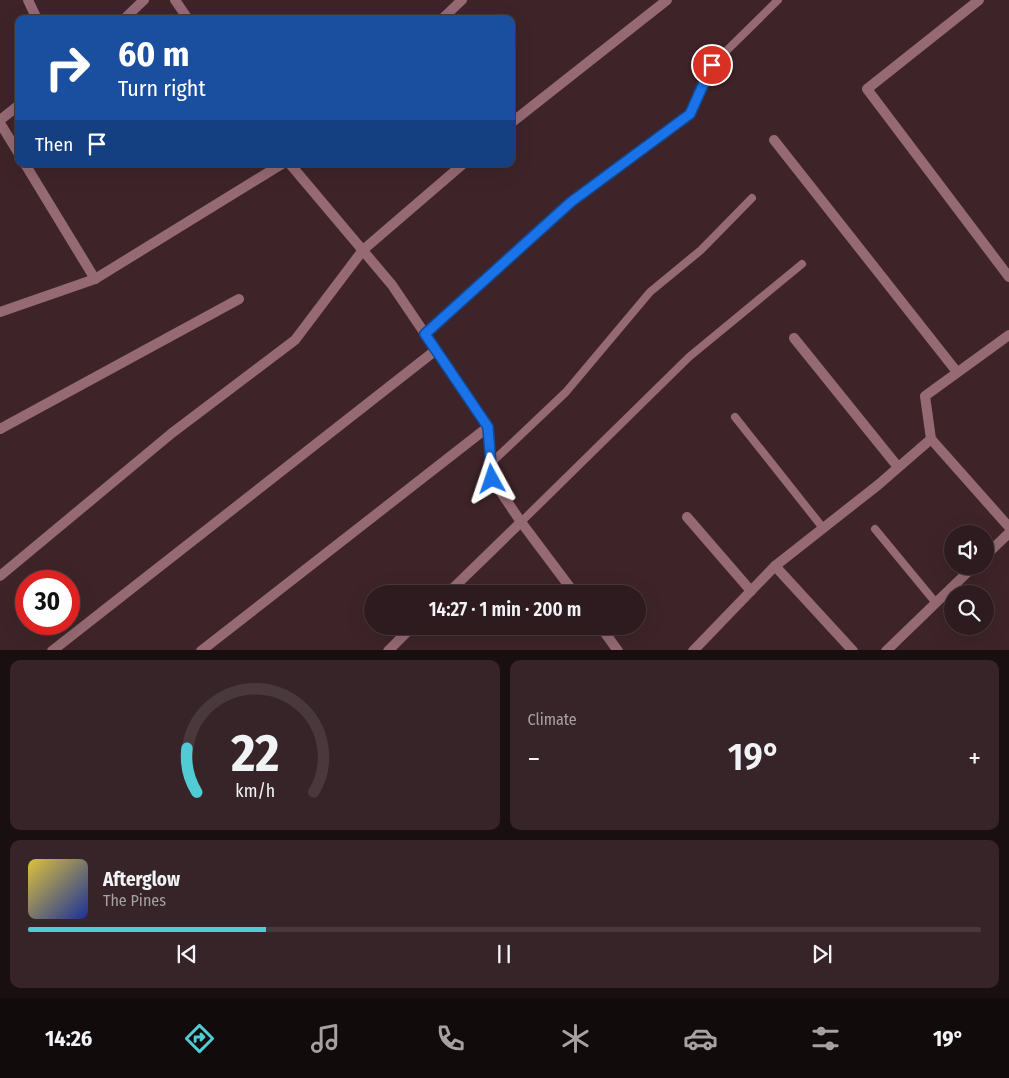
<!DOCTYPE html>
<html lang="en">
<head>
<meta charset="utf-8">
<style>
  :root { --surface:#2e1b1f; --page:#362428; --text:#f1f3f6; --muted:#a7a1a4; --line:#49393d; --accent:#51ccd4 }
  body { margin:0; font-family:"Fira Sans Condensed",sans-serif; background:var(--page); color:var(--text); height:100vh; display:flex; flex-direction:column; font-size:19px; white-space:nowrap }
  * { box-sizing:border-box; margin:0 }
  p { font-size:16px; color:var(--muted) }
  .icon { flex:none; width:28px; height:28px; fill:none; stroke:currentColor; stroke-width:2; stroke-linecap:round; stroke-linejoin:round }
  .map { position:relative; height:650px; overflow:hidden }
  .sheet { display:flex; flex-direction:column; gap:10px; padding:10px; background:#190f11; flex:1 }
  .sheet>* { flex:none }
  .guide { position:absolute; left:15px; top:15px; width:500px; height:152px; border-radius:10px; box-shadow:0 5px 20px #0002,0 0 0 1px var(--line); background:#1a4fa0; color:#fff; overflow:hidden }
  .tools { position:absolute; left:944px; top:525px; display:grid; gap:10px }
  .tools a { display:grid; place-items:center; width:50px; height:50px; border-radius:50%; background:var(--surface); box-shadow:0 5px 20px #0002,0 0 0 1px var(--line); font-size:25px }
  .speed { position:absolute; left:15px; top:570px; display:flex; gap:10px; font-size:25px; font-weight:700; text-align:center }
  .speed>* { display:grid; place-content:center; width:65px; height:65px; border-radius:50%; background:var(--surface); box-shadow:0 5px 20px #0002,0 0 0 1px var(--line); line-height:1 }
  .speed .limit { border:8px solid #d22; background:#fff; color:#111 }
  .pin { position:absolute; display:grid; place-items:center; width:42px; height:42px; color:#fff; margin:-21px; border:2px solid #fff; border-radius:50%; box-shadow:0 1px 5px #0007 }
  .me { position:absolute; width:55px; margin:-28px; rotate:355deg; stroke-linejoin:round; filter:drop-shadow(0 0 4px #0008) }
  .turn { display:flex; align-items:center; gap:18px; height:105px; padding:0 20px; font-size:22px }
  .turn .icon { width:65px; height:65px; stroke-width:2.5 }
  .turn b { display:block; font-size:35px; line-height:42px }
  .then { display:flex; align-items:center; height:48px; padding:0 20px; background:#0003; gap:10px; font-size:19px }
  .big { font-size:38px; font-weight:600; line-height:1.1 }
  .sheet .widget { flex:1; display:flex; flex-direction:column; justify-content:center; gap:8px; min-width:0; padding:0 18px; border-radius:10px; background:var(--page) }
  .sheet .dial { align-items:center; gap:0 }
  .dial svg { height:130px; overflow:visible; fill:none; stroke:var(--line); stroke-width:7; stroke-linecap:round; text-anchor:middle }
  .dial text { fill:var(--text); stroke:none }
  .song { display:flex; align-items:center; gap:15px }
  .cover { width:60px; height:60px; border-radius:8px; background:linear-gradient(135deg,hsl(50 70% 55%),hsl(230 70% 35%)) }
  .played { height:5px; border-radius:2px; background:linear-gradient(90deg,var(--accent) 25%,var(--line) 25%) }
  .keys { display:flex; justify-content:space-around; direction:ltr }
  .heat { display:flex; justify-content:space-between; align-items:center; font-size:28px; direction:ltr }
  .sheet .tiles { flex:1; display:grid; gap:10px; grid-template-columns:1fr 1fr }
  .widget:last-child { grid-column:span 2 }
  .trip { position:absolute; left:364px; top:585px; width:282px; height:50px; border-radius:25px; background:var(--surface); box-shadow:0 5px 20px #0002,0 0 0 1px var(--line); font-weight:600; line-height:50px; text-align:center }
  .dock { display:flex; height:80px; justify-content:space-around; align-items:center; background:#120b0c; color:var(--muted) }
  .dock .icon { width:35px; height:35px }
  .dock .selected { color:var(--accent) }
  .dock b { font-size:22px; color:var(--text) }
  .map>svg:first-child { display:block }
</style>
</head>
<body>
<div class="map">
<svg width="1009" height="651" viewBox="0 0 1009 651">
  <rect width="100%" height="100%" fill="#3e2429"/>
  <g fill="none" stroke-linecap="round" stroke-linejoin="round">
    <g stroke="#966a72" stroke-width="8">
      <path d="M425,334L571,202L690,114L712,65L778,0"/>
      <path d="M735,417L823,528"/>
      <path d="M491,463L566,392L650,292L701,250L752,198"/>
      <path d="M521,522L689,357L802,264"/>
      <path d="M875,529L936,603"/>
    </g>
    <g stroke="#966a72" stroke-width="10">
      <path d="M28,0L37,19"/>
      <path d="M175,0L188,19"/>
      <path d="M979,0L867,89L1009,277"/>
      <path d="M124,19L144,0"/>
      <path d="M442,19L462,0"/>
      <path d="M0,120L19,105"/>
      <path d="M0,123L19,154"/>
      <path d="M511,123L667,0"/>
      <path d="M774,140L957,372"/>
      <path d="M25,164L95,279"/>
      <path d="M290,164L392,285L488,427L492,479L521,522L447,594"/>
      <path d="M0,312L95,279L282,164"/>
      <path d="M1009,335L925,396L931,439L1009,527"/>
      <path d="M794,338L898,467"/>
      <path d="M0,429L239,299"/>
      <path d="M687,517L751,591"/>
      <path d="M521,522L575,594"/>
      <path d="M985,556L1009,533"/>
      <path d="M775,566L853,651"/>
      <path d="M0,576L172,433L295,340L363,250L463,164"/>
      <path d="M600,626L618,651"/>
      <path d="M52,651L436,350"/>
      <path d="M201,651L488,427"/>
      <path d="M388,651L413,626"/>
      <path d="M693,651L775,566L878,485L931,439"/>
      <path d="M886,651L974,566"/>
    </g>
  </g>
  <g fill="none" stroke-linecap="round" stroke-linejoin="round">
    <g stroke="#114b97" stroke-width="12">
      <path id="route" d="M492,479L488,427L425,334L571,202L690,114L712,65"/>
    </g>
    <use href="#route" stroke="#1a73e8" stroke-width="9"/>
  </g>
</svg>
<div class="tools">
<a><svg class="icon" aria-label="sound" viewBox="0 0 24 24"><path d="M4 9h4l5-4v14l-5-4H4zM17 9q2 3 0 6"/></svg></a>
<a><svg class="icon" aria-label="search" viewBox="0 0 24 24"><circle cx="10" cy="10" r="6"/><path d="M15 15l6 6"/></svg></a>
</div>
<div class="speed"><div class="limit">30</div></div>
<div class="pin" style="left:712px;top:65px;background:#d93025"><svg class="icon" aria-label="arrive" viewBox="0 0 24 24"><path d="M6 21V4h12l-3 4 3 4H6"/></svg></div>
<svg class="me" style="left:492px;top:479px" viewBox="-20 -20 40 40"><path d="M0-17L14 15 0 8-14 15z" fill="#1a73e8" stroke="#fff" stroke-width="4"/></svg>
<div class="trip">14:27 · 1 min · 200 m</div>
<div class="guide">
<div class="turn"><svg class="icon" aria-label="right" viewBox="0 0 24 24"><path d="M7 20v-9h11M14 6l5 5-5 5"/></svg><div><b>60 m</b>Turn right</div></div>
<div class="then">Then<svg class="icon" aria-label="arrive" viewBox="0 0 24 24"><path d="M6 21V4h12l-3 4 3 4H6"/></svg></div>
</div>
</div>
<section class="sheet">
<div class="tiles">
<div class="widget dial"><svg viewBox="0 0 100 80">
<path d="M14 69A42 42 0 1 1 86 69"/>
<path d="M14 69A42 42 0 0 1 8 42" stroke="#51ccd4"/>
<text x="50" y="56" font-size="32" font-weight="700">22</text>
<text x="50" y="72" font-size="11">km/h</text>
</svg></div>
<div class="widget"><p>Climate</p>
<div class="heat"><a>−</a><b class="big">19°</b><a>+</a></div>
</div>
<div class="widget">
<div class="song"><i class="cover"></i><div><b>Afterglow</b><p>The Pines</p></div></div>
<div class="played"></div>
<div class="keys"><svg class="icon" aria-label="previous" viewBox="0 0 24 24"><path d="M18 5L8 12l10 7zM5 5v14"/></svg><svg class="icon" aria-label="pause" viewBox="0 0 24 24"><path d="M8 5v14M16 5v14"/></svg><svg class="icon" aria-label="next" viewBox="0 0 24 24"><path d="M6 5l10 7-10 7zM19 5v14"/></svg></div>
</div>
</div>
</section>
<nav class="dock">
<b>14:26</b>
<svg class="icon selected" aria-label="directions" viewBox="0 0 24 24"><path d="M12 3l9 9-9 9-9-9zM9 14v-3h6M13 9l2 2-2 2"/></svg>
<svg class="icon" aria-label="music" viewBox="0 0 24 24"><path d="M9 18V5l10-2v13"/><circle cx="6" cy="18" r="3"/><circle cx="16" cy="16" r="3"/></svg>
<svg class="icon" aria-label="phone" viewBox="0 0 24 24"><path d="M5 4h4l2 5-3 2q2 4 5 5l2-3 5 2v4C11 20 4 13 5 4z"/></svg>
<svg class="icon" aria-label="climate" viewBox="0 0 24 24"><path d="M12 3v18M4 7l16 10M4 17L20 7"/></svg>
<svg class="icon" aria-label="car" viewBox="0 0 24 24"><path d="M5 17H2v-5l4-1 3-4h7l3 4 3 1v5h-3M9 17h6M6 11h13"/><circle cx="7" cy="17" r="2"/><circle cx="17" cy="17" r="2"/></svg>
<svg class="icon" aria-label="filters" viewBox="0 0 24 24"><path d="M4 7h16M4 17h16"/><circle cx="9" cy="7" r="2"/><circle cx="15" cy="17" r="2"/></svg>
<b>19°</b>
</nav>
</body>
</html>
